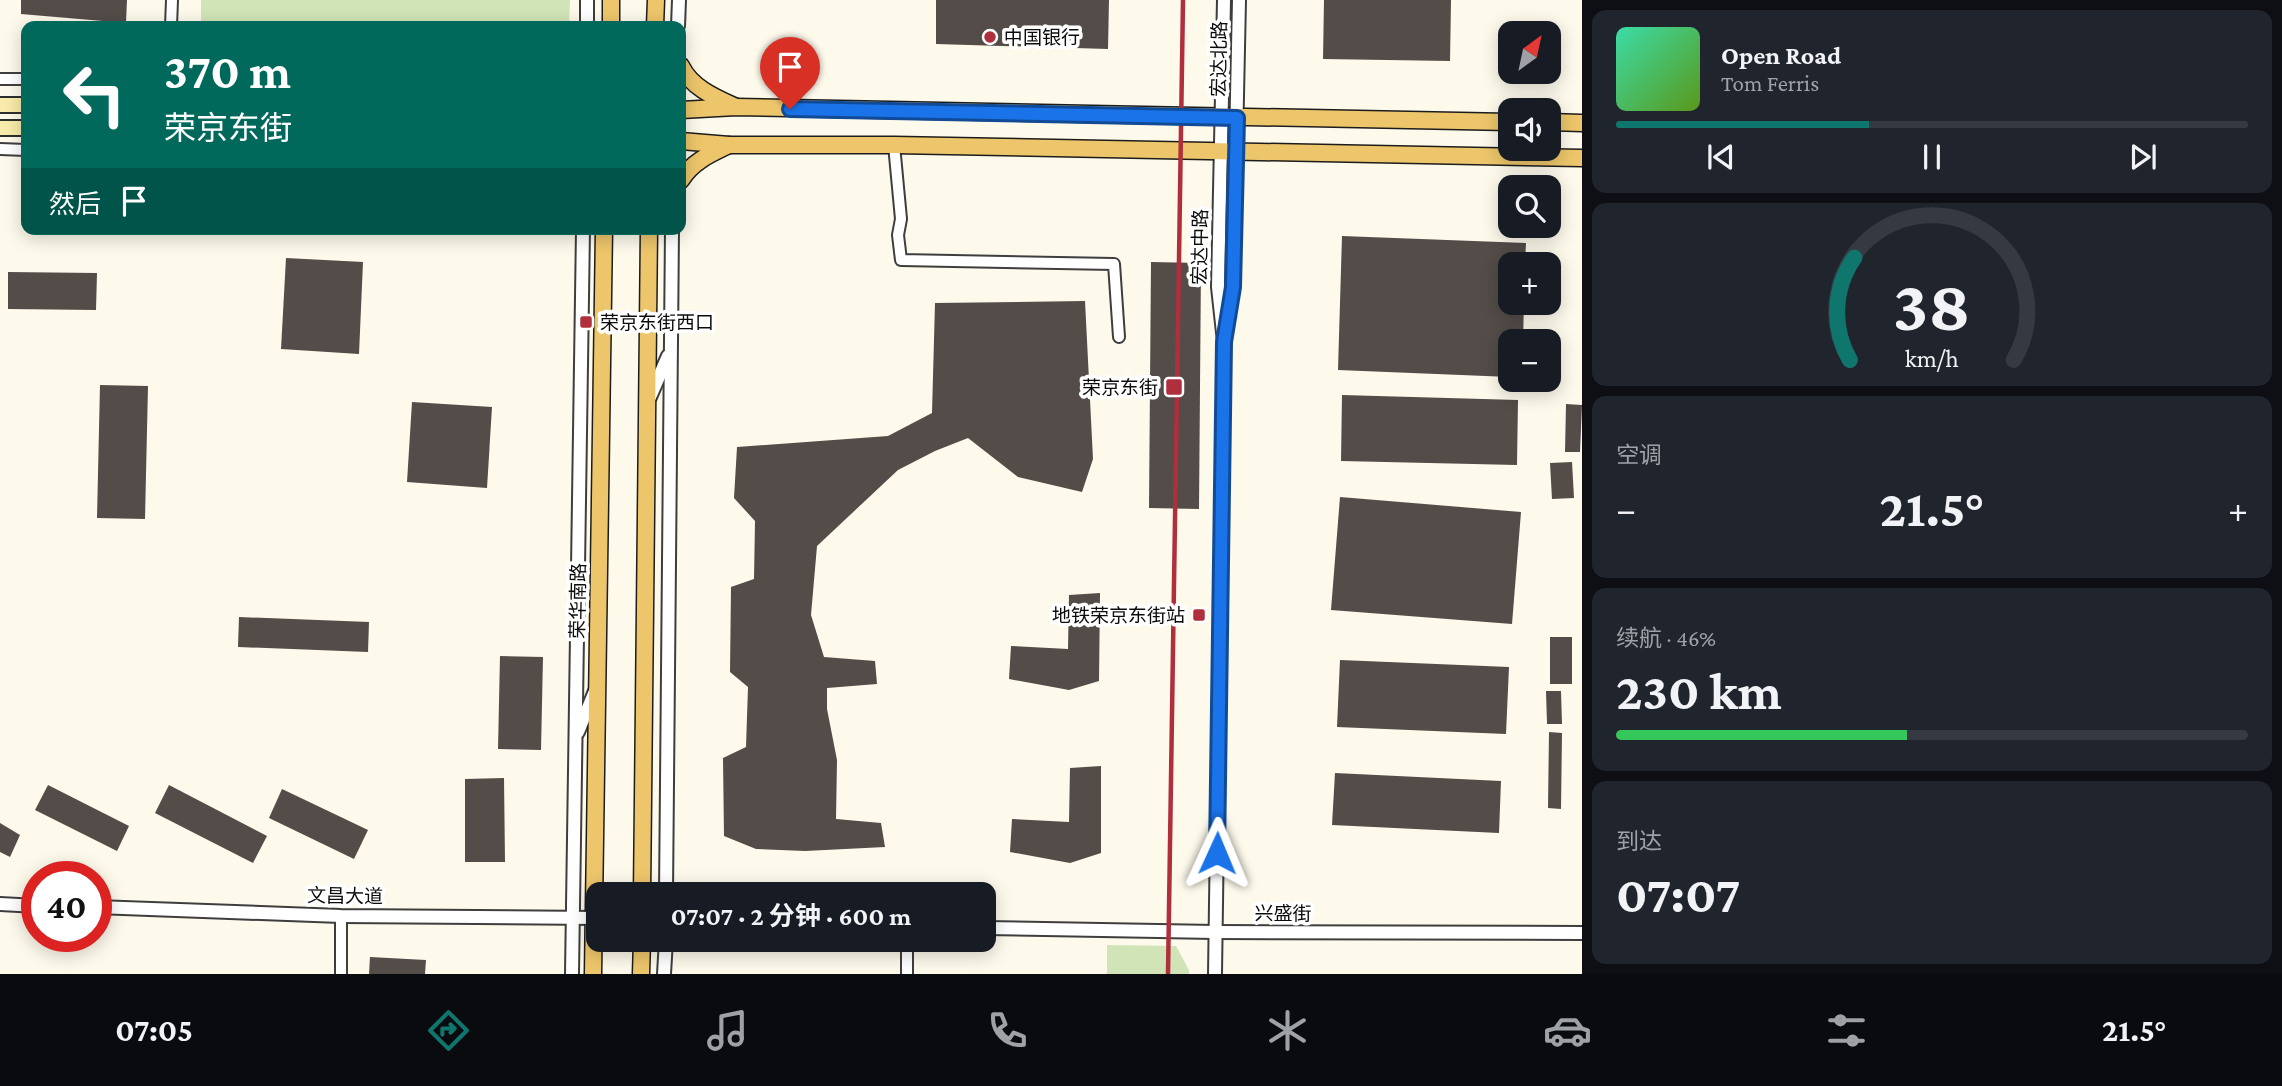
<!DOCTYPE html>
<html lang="zh">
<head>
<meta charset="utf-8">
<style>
  :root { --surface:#171b24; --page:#20242c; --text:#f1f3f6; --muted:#9ea1a6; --line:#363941; --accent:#0f766e }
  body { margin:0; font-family:"Crimson Pro","Noto Sans SC",serif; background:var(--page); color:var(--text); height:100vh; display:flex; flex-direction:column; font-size:26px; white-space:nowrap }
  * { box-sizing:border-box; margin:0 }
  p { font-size:23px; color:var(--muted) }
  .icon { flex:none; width:38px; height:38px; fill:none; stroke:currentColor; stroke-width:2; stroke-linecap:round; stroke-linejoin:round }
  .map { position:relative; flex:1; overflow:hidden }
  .drawer { display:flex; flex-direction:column; gap:10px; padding:10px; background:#0d0f14; width:700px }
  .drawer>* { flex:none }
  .banner { position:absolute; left:21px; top:21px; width:665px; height:214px; border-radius:14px; box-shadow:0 4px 18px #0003; background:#00695c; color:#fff; overflow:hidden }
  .needle { width:46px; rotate:33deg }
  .buttons { position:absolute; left:1498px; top:21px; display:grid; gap:14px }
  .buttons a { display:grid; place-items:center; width:63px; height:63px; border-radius:14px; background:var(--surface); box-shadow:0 4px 18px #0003; font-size:35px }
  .speed { position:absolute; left:21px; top:861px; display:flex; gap:14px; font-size:35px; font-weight:700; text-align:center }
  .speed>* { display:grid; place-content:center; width:91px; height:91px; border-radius:50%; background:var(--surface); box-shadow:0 4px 18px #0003; line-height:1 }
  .speed .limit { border:10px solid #d22; background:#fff; color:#111 }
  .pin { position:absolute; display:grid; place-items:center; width:60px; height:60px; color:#fff; margin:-72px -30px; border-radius:50% 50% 50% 0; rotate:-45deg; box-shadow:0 0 7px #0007 }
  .pin .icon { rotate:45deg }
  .me { position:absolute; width:77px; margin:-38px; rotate:1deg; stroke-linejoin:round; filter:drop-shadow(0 0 5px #0008) }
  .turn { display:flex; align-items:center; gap:24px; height:147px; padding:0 28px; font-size:32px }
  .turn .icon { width:91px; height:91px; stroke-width:2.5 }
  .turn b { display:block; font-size:49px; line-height:60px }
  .then { display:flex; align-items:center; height:66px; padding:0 28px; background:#0003; gap:14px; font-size:26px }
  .big { font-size:52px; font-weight:700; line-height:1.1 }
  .drawer .widget { flex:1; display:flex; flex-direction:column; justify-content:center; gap:10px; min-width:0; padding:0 24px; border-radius:14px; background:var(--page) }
  .drawer .dial { align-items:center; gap:0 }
  .dial svg { height:182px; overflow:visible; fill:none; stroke:var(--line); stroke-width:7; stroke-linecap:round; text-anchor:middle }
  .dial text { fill:var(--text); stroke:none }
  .song { display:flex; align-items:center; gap:21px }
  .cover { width:84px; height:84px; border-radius:10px; background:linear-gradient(135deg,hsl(160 70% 55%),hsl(90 70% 35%)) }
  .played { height:7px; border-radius:4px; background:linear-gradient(90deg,var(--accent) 40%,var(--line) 40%) }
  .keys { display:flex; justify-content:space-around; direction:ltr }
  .heat { display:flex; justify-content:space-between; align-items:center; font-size:38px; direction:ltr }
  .charge { height:10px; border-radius:5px; background:linear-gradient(90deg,#34c759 46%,var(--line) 0) }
  .trip { position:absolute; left:586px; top:882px; width:410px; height:70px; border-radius:14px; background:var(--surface); box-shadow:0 4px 18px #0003; font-weight:700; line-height:70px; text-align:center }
  .menu { display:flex; height:112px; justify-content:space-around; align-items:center; background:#090b0e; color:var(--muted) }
  .menu .icon { width:49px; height:49px }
  .menu .current { color:var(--accent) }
  .menu b { font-size:32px; color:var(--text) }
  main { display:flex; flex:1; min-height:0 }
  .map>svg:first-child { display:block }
</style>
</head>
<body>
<main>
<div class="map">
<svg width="1582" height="974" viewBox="0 0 1582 974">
  <rect width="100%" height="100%" fill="#fdf9eb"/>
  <g fill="#d1e4b8">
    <path d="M201,0H570L569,26H201Z"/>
    <path d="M1107,945L1176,946L1189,970V974H1107Z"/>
  </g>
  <g fill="#534c48">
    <path d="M21,0H127L126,23L21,14Z"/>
    <path d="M936,0H1109L1108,49L936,44Z"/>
    <path d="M1324,0H1451L1450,61L1323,59Z"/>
    <path d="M1342,236L1526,243L1525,264H1510V303H1524L1523,341H1510V377L1338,370Z"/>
    <path d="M286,258L363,262L359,354L281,349Z"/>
    <path d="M1151,262L1201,263L1199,509L1149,508Z"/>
    <path d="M8,272L97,273L96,310L8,309Z"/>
    <path d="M1085,301L1093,459L1082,492L1018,477L968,438L935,451L898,470L817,546L811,615L824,657L875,661L877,684L827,688V709L837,760L836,819L881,823L885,847L805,851L756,849L724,836L723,758L746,747L748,687L730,672L731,587L754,579L755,521L734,498L737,447L888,436L932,413L935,303Z"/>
    <path d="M100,385L148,386L145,519L97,518Z"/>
    <path d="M1342,395L1518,400L1517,465L1341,461Z"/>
    <path d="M412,402L492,407L487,488L407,482Z"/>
    <path d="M1566,404L1582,405L1580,452H1565Z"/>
    <path d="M1572,462L1574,498L1552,499L1550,463Z"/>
    <path d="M1340,497L1521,512L1512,624L1331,610Z"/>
    <path d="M1100,593L1099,681L1069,690L1009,679L1011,646L1068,649L1069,595Z"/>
    <path d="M239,617L369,622L368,652L238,647Z"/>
    <rect x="1550" y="637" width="22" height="47"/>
    <path d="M500,656L543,657L541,750L498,749Z"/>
    <path d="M1340,660L1509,667L1506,734L1337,727Z"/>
    <path d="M1546,691H1561L1562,724H1547Z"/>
    <path d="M1549,732L1562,733L1561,809L1548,808Z"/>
    <path d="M1101,766V853L1070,863L1010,852L1012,819L1069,822L1070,768Z"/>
    <path d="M1335,773L1501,781L1499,833L1332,825Z"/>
    <path d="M504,778L505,862H465V779Z"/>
    <path d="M48,785L129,826L117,851L35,810Z"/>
    <path d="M169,785L267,836L253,863L155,813Z"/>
    <path d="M282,789L368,830L354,859L269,818Z"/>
    <path d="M0,823L20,835L10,857L0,852Z"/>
    <path d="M370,957L426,960L425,974H369Z"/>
  </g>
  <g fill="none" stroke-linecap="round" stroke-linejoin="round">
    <g stroke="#3e3e3e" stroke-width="14">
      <g id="minor">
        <path d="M171,26L172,0"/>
        <path d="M0,79H26"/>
        <path d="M894,145L901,219L898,235L901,260L1114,264L1119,337"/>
        <path d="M0,149L26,150"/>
        <path d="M341,974V916"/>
        <path d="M907,974V940"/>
      </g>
    </g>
    <g stroke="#3e3e3e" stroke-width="16">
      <g id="tertiary">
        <path d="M587,26V0"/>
        <path d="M678,26L679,0"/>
        <path d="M1227,324L1233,287L1239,0"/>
        <path d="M650,397L668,356"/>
        <path d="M578,732L595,691"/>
        <path d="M666,894L672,229"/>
        <path d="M0,904L37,906"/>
        <path d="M96,907L341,916L598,918"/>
        <path d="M984,928L1215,932L1582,933"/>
        <path d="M572,974L583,229"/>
        <path d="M664,974L666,940"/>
        <path d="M1215,974L1224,342L1218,287L1224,0"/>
      </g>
    </g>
    <g stroke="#2d2d2d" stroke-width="18">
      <g id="secondary">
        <path d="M0,105H26"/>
        <path d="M0,128H26"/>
      </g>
    </g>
    <g stroke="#1c1c1c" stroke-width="19">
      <g id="primary">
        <path d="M611,26V0"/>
        <path d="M655,26L656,0"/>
        <path d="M681,66C691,87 714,97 734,106"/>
        <path d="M681,110L736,107L1510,122"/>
        <path d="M1549,122L1582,123"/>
        <path d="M681,141L729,145H894L1582,158"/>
        <path d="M681,180C692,162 710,154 729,145"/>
        <path d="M642,894L649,229"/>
        <path d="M593,974L604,229"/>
        <path d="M641,974L642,940"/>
      </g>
    </g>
    <use href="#minor" stroke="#fff" stroke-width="10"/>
    <use href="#tertiary" stroke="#fff" stroke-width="12"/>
    <use href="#secondary" stroke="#f8ebab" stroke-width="14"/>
    <use href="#primary" stroke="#edc66b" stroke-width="16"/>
    <path stroke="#af2f3c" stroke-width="4.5" d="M1168,974L1183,0"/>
  </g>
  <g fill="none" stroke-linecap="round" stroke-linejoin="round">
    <g stroke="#114b97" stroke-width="18">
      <path id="route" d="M790,109L1237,118L1233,287L1224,342L1217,853"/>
    </g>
    <use href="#route" stroke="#1a73e8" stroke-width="12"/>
  </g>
  <g fill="#af2f3c" stroke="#fff" stroke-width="2.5">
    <circle cx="990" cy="37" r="7"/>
    <rect x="579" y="315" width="14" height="14" rx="3.5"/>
    <rect x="1165" y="378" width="18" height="18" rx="3.5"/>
    <rect x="1192" y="608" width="14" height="14" rx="3.5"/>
  </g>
  <g text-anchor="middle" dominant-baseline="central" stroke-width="7" stroke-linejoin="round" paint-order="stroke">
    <g font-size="19" fill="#0b0b0b" stroke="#fff" text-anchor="start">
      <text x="1004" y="37">中国银行</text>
      <text x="600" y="322">荣京东街西口</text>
      <text x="1158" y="387" text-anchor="end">荣京东街</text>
      <text x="1185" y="615" text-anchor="end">地铁荣京东街站</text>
    </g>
    <g font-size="19" fill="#0b0b0b" stroke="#fff">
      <text transform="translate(1219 59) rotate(-89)">宏达北路</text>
      <text transform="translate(1200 247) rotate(-89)">宏达中路</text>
      <text transform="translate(578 601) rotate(-89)">荣华南路</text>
      <text transform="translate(345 896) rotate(1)">文昌大道</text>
      <text x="1283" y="913">兴盛街</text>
    </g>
  </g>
</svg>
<div class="buttons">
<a><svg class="needle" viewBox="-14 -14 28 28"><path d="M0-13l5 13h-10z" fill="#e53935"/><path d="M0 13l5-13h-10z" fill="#9ea1a6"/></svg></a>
<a><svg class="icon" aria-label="sound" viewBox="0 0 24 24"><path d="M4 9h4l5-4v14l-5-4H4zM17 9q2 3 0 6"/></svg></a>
<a><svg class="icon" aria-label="search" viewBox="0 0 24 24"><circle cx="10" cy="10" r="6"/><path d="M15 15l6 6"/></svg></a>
<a>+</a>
<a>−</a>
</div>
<div class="speed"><div class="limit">40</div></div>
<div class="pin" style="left:790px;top:109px;background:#d93025"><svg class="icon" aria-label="arrive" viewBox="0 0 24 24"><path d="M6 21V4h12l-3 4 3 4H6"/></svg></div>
<svg class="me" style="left:1217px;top:853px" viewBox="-20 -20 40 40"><path d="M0-17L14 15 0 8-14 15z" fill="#1a73e8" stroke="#fff" stroke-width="4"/></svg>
<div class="trip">07:07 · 2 分钟 · 600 m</div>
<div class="banner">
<div class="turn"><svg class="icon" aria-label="left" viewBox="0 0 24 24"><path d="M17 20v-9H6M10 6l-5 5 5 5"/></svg><div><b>370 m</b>荣京东街</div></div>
<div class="then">然后<svg class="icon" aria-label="arrive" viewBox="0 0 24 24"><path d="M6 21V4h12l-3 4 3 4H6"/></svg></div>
</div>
</div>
<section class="drawer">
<div class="widget">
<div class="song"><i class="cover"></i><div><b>Open Road</b><p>Tom Ferris</p></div></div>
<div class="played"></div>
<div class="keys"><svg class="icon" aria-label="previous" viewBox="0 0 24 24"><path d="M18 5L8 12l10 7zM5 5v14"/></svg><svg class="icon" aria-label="pause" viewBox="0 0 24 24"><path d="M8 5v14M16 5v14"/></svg><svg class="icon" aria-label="next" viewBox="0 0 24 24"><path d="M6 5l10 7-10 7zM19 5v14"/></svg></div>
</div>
<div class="widget dial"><svg viewBox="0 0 100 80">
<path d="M14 69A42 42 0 1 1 86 69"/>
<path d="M14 69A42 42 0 0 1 16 24" stroke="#0f766e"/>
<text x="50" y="56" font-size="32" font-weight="700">38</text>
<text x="50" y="72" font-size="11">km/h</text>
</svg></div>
<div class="widget"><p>空调</p>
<div class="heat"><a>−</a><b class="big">21.5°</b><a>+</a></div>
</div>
<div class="widget"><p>续航 · 46%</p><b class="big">230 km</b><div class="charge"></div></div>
<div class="widget"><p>到达</p><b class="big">07:07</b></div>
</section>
</main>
<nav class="menu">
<b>07:05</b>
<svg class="icon current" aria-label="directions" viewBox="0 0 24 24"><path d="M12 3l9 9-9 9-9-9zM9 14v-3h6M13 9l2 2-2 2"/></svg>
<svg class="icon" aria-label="music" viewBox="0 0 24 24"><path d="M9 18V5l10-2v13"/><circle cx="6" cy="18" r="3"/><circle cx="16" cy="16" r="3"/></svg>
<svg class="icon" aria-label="phone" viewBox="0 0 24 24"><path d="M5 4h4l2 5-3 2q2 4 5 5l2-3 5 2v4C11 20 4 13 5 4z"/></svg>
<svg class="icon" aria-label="climate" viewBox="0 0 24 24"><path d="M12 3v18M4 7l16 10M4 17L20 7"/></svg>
<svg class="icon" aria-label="car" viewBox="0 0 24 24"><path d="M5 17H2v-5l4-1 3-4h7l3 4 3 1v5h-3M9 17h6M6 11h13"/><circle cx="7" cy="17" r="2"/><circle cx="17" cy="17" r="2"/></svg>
<svg class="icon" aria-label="filters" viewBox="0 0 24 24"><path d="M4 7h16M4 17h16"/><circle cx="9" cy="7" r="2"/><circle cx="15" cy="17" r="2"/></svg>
<b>21.5°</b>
</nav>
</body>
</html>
